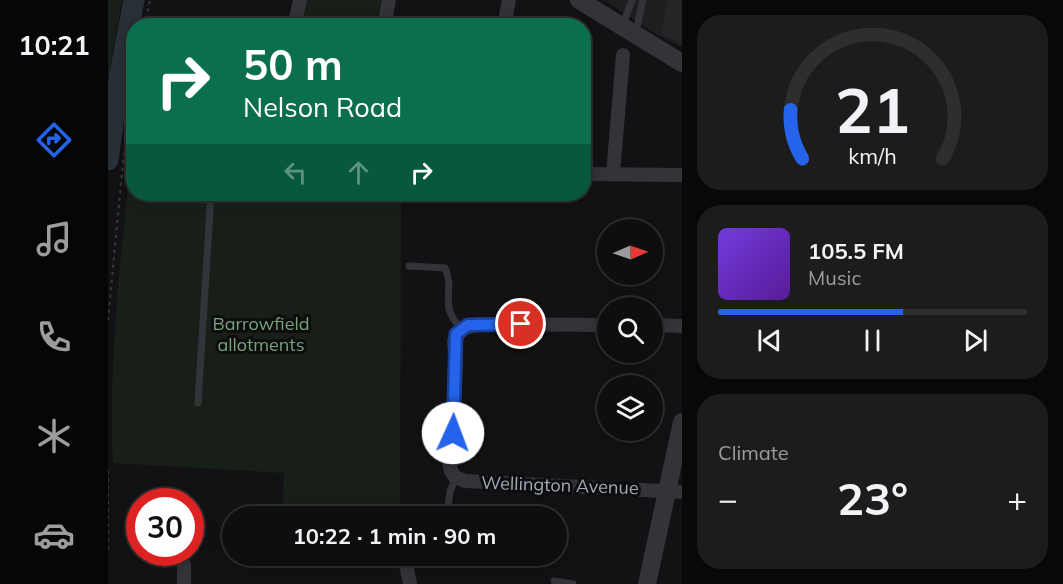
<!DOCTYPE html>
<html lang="en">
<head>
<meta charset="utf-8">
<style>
  :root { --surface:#0e0e0f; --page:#1c1c1d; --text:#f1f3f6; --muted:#9b9c9e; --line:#2e2e2f; --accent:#2563eb }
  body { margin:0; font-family:Mulish,sans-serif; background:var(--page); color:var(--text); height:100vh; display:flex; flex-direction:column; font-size:22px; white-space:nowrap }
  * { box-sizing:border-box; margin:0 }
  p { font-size:20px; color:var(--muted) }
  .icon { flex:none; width:33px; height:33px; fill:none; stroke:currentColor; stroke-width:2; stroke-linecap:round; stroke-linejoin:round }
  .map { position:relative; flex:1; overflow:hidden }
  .panel { display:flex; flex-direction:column; gap:15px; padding:15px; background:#080808; width:381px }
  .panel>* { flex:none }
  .banner { position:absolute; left:18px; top:18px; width:465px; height:183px; border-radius:24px; box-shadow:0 3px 15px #0003,0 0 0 2px var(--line); background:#0b6e4f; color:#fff; overflow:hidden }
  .needle { width:39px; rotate:88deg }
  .tools { position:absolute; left:489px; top:219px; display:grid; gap:12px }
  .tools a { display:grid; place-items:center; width:66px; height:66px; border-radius:50%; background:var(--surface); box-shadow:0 3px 15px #0003,0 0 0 2px var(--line); font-size:30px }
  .speed { position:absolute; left:18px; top:488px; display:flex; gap:12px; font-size:30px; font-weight:700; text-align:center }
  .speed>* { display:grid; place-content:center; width:78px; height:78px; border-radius:50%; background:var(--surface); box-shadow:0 3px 15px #0003,0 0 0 2px var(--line); line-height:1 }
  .speed .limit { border:9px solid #d22; background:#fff; color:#111 }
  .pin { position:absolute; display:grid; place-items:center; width:51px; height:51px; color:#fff; margin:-26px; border:3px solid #fff; border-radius:50%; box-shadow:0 2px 6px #0007 }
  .me { position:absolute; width:66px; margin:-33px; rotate:2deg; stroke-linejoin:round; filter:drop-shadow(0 0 4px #0008) }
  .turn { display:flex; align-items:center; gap:21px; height:126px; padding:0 18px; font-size:27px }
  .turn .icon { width:78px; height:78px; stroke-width:2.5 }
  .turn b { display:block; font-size:42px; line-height:51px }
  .lanes { display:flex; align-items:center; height:57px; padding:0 18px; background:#0003; justify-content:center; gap:30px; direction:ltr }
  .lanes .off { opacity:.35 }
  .big { font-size:45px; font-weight:700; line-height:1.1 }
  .panel .card { flex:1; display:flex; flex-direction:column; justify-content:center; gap:9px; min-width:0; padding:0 21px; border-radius:24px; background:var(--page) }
  .panel .dial { align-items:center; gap:0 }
  .dial svg { height:156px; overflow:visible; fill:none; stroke:var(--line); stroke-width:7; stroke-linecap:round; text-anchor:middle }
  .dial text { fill:var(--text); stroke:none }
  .song { display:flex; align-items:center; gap:18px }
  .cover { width:72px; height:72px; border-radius:9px; background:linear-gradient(135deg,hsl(260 70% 55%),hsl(270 70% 35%)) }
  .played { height:6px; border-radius:3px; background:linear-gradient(90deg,var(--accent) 60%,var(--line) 60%) }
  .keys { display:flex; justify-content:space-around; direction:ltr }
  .heat { display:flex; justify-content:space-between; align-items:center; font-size:33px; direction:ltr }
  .trip { position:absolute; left:114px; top:506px; width:345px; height:60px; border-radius:30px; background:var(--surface); box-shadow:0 3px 15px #0003,0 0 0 2px var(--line); font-weight:700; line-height:60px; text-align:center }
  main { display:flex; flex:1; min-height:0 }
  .dock { display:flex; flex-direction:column; width:108px; justify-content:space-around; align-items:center; background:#060606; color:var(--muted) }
  .dock .icon { width:42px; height:42px }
  .dock .active { color:var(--accent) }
  .dock b { font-size:27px; color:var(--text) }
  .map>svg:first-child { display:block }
</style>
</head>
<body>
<main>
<nav class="dock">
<b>10:21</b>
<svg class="icon active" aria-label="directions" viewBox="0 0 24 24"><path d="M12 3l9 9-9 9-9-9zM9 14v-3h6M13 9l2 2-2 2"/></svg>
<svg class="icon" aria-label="music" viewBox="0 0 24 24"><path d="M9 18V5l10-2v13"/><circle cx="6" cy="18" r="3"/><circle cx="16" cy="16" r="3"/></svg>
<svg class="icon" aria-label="phone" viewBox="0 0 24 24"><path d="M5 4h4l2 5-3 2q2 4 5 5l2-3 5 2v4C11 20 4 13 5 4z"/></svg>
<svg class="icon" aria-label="climate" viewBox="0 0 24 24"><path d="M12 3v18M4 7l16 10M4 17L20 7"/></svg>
<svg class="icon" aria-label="car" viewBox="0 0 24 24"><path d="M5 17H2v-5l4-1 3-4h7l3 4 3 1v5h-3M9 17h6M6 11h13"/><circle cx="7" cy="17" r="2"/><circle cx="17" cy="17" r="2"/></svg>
</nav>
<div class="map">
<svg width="574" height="584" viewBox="0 0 574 584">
  <rect width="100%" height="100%" fill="#121214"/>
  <path fill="#1e1e21" d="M496,0H574V47L548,34Z"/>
  <g fill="#181f19">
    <path d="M0,0H14L0,81Z"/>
    <path d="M198,0H274L268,25L193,26Z"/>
    <path d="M25,145L26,194H293L292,516H174L176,473L5,463C0,364 13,246 25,145Z"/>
  </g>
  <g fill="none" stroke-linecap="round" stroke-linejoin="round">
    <path stroke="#283138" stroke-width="21" d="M0,160L12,74L26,0"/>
  </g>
  <path fill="#252528" d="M560,0H574V45L553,33Z"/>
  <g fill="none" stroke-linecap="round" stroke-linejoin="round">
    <g stroke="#393b40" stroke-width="2" stroke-dasharray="3 4.5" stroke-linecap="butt">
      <path d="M37,26L42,0"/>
      <path d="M0,320L15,162L26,91"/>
      <path d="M0,471V553"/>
    </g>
    <g stroke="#333439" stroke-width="7">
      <path d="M515,24L524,0"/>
      <path d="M528,31L535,0"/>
      <path d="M301,266L337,268C348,293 329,305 354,329"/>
      <path d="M90,403L103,194"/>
      <path d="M339,516L342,491L348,478"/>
      <path d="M446,581L465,584"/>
    </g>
    <g stroke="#333439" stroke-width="14">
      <path d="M186,26L192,0"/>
      <path d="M276,26L281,0"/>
      <path d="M396,26L401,0"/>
      <path d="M476,174L574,175"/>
      <path d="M505,174L515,55"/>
      <path d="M500,325L370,324L354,329L346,341L348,363L345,433L340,455L343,471L347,477L357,481L574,492"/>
      <path d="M544,325L574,326"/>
      <path d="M72,552L76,565V584"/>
      <path d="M296,555L302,584"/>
    </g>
    <g stroke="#333439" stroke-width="18">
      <path d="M471,0L574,63"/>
      <path d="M539,584L574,422"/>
    </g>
  </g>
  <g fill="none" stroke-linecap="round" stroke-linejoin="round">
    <g stroke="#184099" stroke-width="15">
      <path id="route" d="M345,433L348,334L360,325L413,324"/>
    </g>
    <use href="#route" stroke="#2563eb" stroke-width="10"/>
  </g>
  <g text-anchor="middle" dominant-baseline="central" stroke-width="6" stroke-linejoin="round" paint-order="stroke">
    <g font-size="18" fill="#78a279" stroke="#0d0d0f">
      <text x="153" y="323">Barrowfield<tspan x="153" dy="21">allotments</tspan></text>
    </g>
    <g font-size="18" fill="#a2a9b6" stroke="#0d0d0f">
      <text transform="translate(452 485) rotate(2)">Wellington Avenue</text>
    </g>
  </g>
</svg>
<div class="tools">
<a><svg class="needle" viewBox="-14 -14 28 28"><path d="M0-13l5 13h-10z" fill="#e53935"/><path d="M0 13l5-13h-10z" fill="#9b9c9e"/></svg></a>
<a><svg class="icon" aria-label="search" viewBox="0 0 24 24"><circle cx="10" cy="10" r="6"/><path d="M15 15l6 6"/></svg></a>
<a><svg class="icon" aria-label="layers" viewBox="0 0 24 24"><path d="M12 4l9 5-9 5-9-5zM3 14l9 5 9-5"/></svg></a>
</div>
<div class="speed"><div class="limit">30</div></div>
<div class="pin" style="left:413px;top:324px;background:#d93025"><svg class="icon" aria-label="arrive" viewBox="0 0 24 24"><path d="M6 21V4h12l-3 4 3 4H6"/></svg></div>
<svg class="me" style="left:345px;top:433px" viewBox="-20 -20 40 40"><circle r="19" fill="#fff"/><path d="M0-13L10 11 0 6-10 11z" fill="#2563eb"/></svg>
<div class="trip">10:22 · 1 min · 90 m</div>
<div class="banner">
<div class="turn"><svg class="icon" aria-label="right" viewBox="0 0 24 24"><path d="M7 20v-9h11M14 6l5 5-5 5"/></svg><div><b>50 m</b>Nelson Road</div></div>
<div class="lanes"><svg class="icon off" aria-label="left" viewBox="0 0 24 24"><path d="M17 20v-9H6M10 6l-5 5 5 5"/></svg><svg class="icon off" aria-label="ahead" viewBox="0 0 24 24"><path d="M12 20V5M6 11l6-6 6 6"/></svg><svg class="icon" aria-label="right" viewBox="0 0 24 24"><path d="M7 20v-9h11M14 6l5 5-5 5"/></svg></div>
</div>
</div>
<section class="panel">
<div class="card dial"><svg viewBox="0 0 100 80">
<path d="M14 69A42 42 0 1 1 86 69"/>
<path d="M14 69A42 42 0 0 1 8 44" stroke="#2563eb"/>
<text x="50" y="56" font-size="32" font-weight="700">21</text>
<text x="50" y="72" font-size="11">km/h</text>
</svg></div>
<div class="card">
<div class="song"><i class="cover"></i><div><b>105.5 FM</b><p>Music</p></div></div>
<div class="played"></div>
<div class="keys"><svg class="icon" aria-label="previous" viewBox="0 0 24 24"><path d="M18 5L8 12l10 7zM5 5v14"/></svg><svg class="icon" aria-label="pause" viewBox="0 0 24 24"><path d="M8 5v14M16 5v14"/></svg><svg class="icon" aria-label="next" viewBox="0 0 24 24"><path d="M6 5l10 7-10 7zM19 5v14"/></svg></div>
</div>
<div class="card"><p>Climate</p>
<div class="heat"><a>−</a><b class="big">23°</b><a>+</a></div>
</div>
</section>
</main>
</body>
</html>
